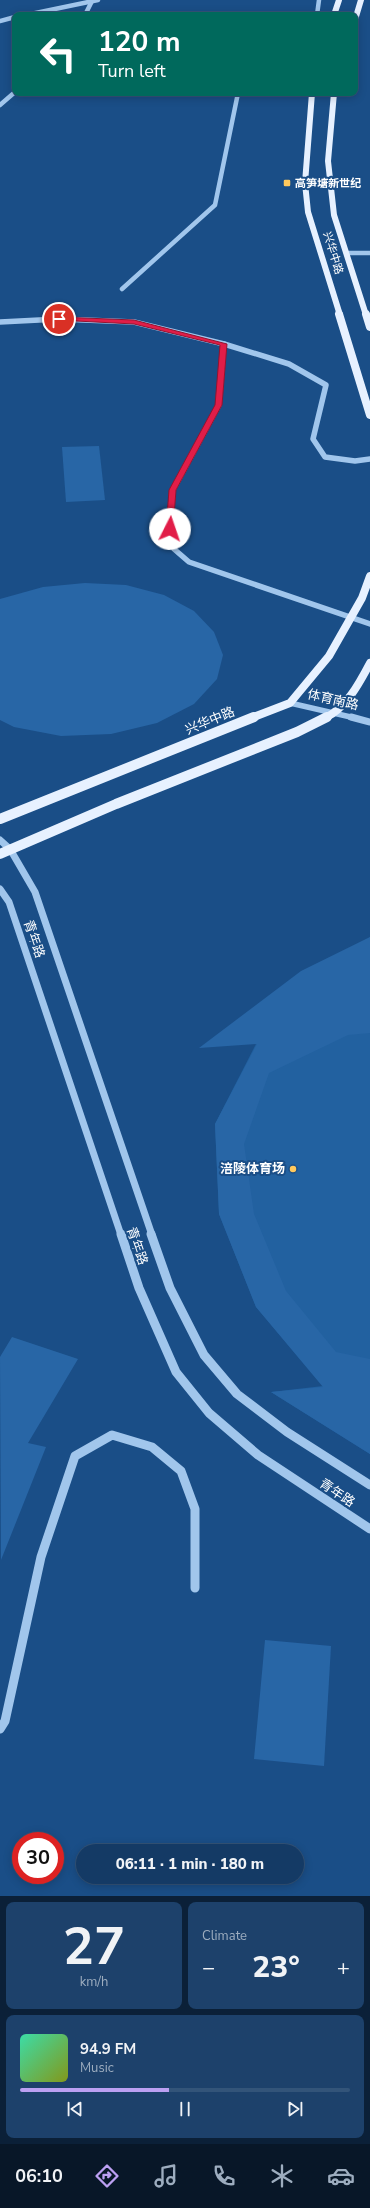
<!DOCTYPE html>
<html lang="en">
<head>
<meta charset="utf-8">
<style>
  :root { --surface:#143a65; --page:#1d416b; --text:#f1f3f6; --muted:#9dadbf; --line:#335479; --accent:#bca0f2 }
  body { margin:0; font-family:"Nunito Sans","Noto Sans SC",sans-serif; background:var(--page); color:var(--text); height:100vh; display:flex; flex-direction:column; font-size:15px; white-space:nowrap }
  * { box-sizing:border-box; margin:0 }
  p { font-size:13px; color:var(--muted) }
  .icon { flex:none; width:22px; height:22px; fill:none; stroke:currentColor; stroke-width:2; stroke-linecap:round; stroke-linejoin:round }
  .map { position:relative; height:1896px; overflow:hidden }
  .side { display:flex; flex-direction:column; gap:6px; padding:6px; background:#0b2038; flex:1 }
  .side>* { flex:none }
  .guide { position:absolute; left:12px; top:12px; width:346px; height:84px; border-radius:8px; box-shadow:0 2px 10px #0003,0 0 0 1px var(--line); background:#00695c; color:#fff; overflow:hidden }
  .speed { position:absolute; left:12px; top:1832px; display:flex; gap:8px; font-size:20px; font-weight:700; text-align:center }
  .speed>* { display:grid; place-content:center; width:52px; height:52px; border-radius:50%; background:var(--surface); box-shadow:0 2px 10px #0003,0 0 0 1px var(--line); line-height:1 }
  .speed .limit { border:6px solid #d22; background:#fff; color:#111 }
  .pin { position:absolute; display:grid; place-items:center; width:34px; height:34px; color:#fff; margin:-17px; border:2px solid #fff; border-radius:50%; box-shadow:0 1px 4px #0007 }
  .me { position:absolute; width:44px; margin:-22px; rotate:4deg; stroke-linejoin:round; filter:drop-shadow(0 0 3px #0008) }
  .turn { display:flex; align-items:center; gap:14px; height:84px; padding:0 20px; font-size:18px }
  .turn .icon { width:52px; height:52px; stroke-width:2.5 }
  .turn b { display:block; font-size:28px; line-height:34px }
  .big { font-size:30px; font-weight:800; line-height:1.1 }
  .side .card { flex:1; display:flex; flex-direction:column; justify-content:center; gap:6px; min-width:0; padding:0 14px; border-radius:8px; background:var(--page) }
  .side .dial { align-items:center; gap:0 }
  .dial b { font-size:52px; line-height:1 }
  .song { display:flex; align-items:center; gap:12px }
  .cover { width:48px; height:48px; border-radius:6px; background:linear-gradient(135deg,hsl(160 70% 55%),hsl(70 70% 35%)) }
  .played { height:4px; border-radius:2px; background:linear-gradient(90deg,var(--accent) 45%,var(--line) 45%) }
  .keys { display:flex; justify-content:space-around; direction:ltr }
  .heat { display:flex; justify-content:space-between; align-items:center; font-size:22px; direction:ltr }
  .side .tiles { flex:1; display:grid; gap:6px; grid-template-columns:1fr 1fr }
  .card:last-child { grid-column:span 2 }
  .trip { position:absolute; left:76px; top:1844px; width:228px; height:40px; border-radius:20px; background:var(--surface); box-shadow:0 2px 10px #0003,0 0 0 1px var(--line); font-weight:800; line-height:40px; text-align:center }
  .dock { display:flex; height:64px; justify-content:space-around; align-items:center; background:#081728; color:var(--muted) }
  .dock .icon { width:28px; height:28px }
  .dock .current { color:var(--accent) }
  .dock b { font-size:18px; color:var(--text) }
  .map>svg:first-child { display:block }
</style>
</head>
<body>
<div class="map">
<svg width="370" height="1896" viewBox="0 0 370 1896">
  <rect width="100%" height="100%" fill="#1a4e87"/>
  <path fill="#2261a0" d="M370,937V1454L271,1392L323,1386L256,1307L219,1214L215,1124L256,1044Z"/>
  <g fill="#2866a6">
    <path d="M99,446L105,500L66,502L62,447Z"/>
    <path d="M85,583L126,585L164,595L194,611L214,632L223,655L217,679L194,704L157,723L111,734L61,736L14,727L0,720V599L43,587Z"/>
    <path d="M370,937V1033L348,1035L269,1073L244,1144L254,1214L286,1291L336,1352L370,1359V1454L271,1392L323,1387L256,1307L219,1214L215,1124L257,1044L199,1048L301,971Z"/>
    <path d="M12,1337L78,1359L28,1443L46,1447L1,1560L0,1357Z"/>
    <path d="M265,1640L331,1646L324,1766L254,1759Z"/>
  </g>
  <g fill="none" stroke-linecap="round" stroke-linejoin="round">
    <g stroke="#a1c6ec" stroke-width="4.5">
      <path d="M26,15L98,0"/>
      <path d="M85,15L92,1"/>
      <path d="M317,15L319,0"/>
      <path d="M0,21L15,17"/>
      <path d="M0,105L15,92"/>
      <path d="M346,253H370"/>
      <path d="M122,289L215,205L238,93"/>
    </g>
    <g stroke="#a1c6ec" stroke-width="5.5">
      <path d="M0,322L59,319L134,322L224,344L289,364L326,385L313,439L325,457L355,461L370,459"/>
      <path d="M224,344L219,405L173,490L170,529L174,549L189,562L370,624"/>
      <path d="M290,703L355,718"/>
    </g>
    <g stroke="#a1c6ec" stroke-width="7">
      <path d="M351,717L370,722"/>
      <path d="M0,840L10,849L35,892L152,1235"/>
      <path d="M0,889L9,902L121,1235"/>
    </g>
    <g stroke="#a1c6ec" stroke-width="9">
      <path d="M121,1234L139,1288L176,1372L209,1413L258,1455L370,1529"/>
      <path d="M151,1234L170,1288L204,1355L237,1394L287,1432L370,1485"/>
      <path d="M0,1729L5,1721L41,1557L75,1456L112,1435L152,1447L181,1471L195,1509V1588"/>
    </g>
    <g stroke="#e7f1ff" stroke-width="6">
      <path d="M334,15L339,0"/>
      <path d="M355,20L361,0"/>
      <path d="M312,93L305,183L308,212L340,315"/>
      <path d="M334,93L328,161L334,215L366,315"/>
    </g>
    <g stroke="#e7f1ff" stroke-width="8">
      <path d="M339,314L370,415"/>
      <path d="M366,314L370,327"/>
      <path d="M251,718L290,703L329,656L362,598L370,576"/>
      <path d="M325,718C346,708 359,684 370,663"/>
    </g>
    <g stroke="#e7f1ff" stroke-width="10">
      <path d="M0,819L254,717"/>
      <path d="M0,854L116,804L297,732L327,717"/>
    </g>
  </g>
  <path fill="#e11d48" stroke="#92132f" d="M59,317L134,320L227,344L222,405L176,490L173,530L166,529L169,490L215,405L220,345L134,324L57,320Z"/>
  <g fill="#ffc95d" stroke="#1a4e87" stroke-width="1.5">
    <rect x="283" y="179" width="8" height="8" rx="2"/>
    <circle cx="293" cy="1169" r="4"/>
  </g>
  <g text-anchor="middle" dominant-baseline="central" stroke-width="4" stroke-linejoin="round" paint-order="stroke">
    <g font-size="11" font-weight="bold" fill="#fff" stroke="#1a4e87" text-anchor="start">
      <text x="295" y="183">高笋塘新世纪</text>
    </g>
    <g font-size="11" fill="#fff" stroke="#1a4e87">
      <text transform="translate(333 253) rotate(73)">兴华中路</text>
    </g>
    <g font-size="13" fill="#fff" stroke="#1a4e87">
      <text transform="translate(333 700) rotate(13)">体育南路</text>
      <text transform="translate(210 721) rotate(-22)">兴华中路</text>
      <text transform="translate(34 939) rotate(71)">青年路</text>
      <text transform="translate(137 1246) rotate(71)">青年路</text>
      <text transform="translate(337 1493) rotate(34)">青年路</text>
    </g>
    <g font-size="13" font-weight="bold" fill="#fff" stroke="#1a4e87" text-anchor="end">
      <text x="285" y="1169">涪陵体育场</text>
    </g>
  </g>
</svg>
<div class="speed"><div class="limit">30</div></div>
<div class="pin" style="left:59px;top:319px;background:#d93025"><svg class="icon" aria-label="arrive" viewBox="0 0 24 24"><path d="M6 21V4h12l-3 4 3 4H6"/></svg></div>
<svg class="me" style="left:170px;top:529px" viewBox="-20 -20 40 40"><circle r="19" fill="#fff"/><path d="M0-13L10 11 0 6-10 11z" fill="#e11d48"/></svg>
<div class="trip">06:11 · 1 min · 180 m</div>
<div class="guide">
<div class="turn"><svg class="icon" aria-label="left" viewBox="0 0 24 24"><path d="M17 20v-9H6M10 6l-5 5 5 5"/></svg><div><b>120 m</b>Turn left</div></div>
</div>
</div>
<section class="side">
<div class="tiles">
<div class="card dial"><b>27</b><p>km/h</p></div>
<div class="card"><p>Climate</p>
<div class="heat"><a>−</a><b class="big">23°</b><a>+</a></div>
</div>
<div class="card">
<div class="song"><i class="cover"></i><div><b>94.9 FM</b><p>Music</p></div></div>
<div class="played"></div>
<div class="keys"><svg class="icon" aria-label="previous" viewBox="0 0 24 24"><path d="M18 5L8 12l10 7zM5 5v14"/></svg><svg class="icon" aria-label="pause" viewBox="0 0 24 24"><path d="M8 5v14M16 5v14"/></svg><svg class="icon" aria-label="next" viewBox="0 0 24 24"><path d="M6 5l10 7-10 7zM19 5v14"/></svg></div>
</div>
</div>
</section>
<nav class="dock">
<b>06:10</b>
<svg class="icon current" aria-label="directions" viewBox="0 0 24 24"><path d="M12 3l9 9-9 9-9-9zM9 14v-3h6M13 9l2 2-2 2"/></svg>
<svg class="icon" aria-label="music" viewBox="0 0 24 24"><path d="M9 18V5l10-2v13"/><circle cx="6" cy="18" r="3"/><circle cx="16" cy="16" r="3"/></svg>
<svg class="icon" aria-label="phone" viewBox="0 0 24 24"><path d="M5 4h4l2 5-3 2q2 4 5 5l2-3 5 2v4C11 20 4 13 5 4z"/></svg>
<svg class="icon" aria-label="climate" viewBox="0 0 24 24"><path d="M12 3v18M4 7l16 10M4 17L20 7"/></svg>
<svg class="icon" aria-label="car" viewBox="0 0 24 24"><path d="M5 17H2v-5l4-1 3-4h7l3 4 3 1v5h-3M9 17h6M6 11h13"/><circle cx="7" cy="17" r="2"/><circle cx="17" cy="17" r="2"/></svg>
</nav>
</body>
</html>
